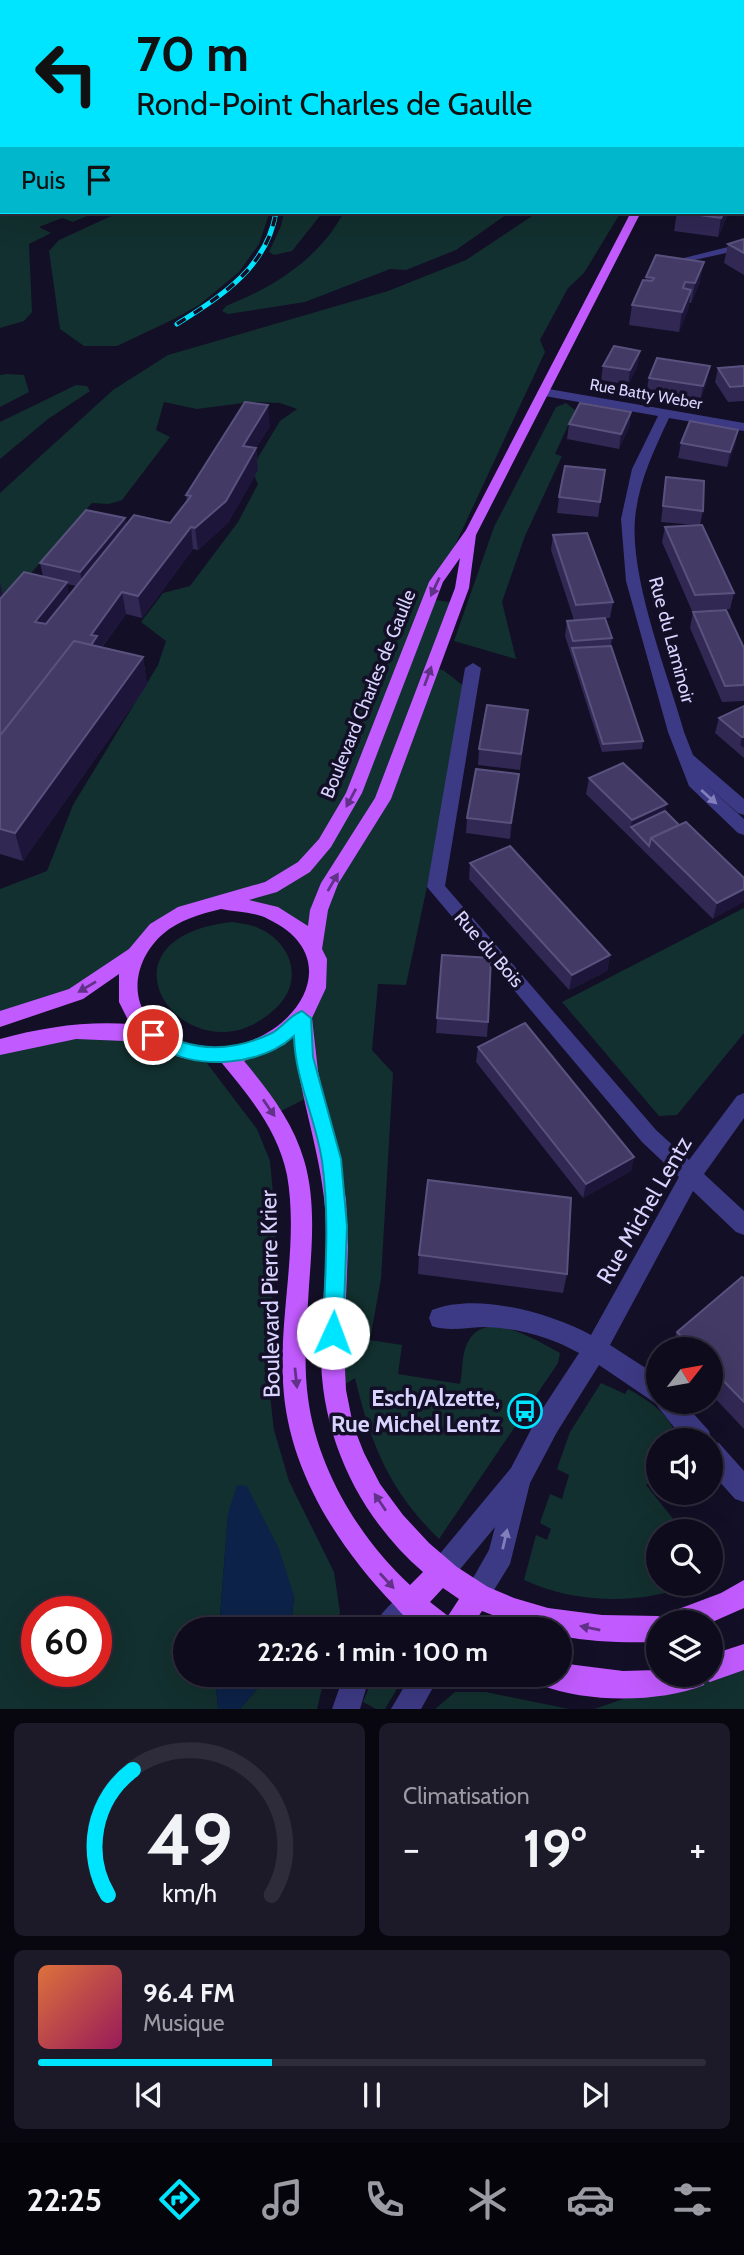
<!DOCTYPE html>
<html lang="fr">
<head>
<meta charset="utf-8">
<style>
  :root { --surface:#0e0b1c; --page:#1c1929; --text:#f1f3f6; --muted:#9b9ba3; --line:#2e2b3b; --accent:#00e5ff }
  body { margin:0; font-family:Cabin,sans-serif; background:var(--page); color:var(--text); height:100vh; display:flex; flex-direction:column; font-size:26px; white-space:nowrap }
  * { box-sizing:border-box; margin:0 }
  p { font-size:23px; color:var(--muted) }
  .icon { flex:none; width:38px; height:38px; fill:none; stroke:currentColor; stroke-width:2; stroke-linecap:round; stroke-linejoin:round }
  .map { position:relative; height:1709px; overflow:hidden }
  .panel { display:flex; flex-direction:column; gap:14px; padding:14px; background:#08060f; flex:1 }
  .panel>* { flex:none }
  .banner { position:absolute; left:0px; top:0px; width:746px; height:214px; box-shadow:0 7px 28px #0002,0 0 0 2px var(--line); background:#00e5ff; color:#111; overflow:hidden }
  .needle { width:46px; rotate:59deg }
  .buttons { position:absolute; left:646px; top:1337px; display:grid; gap:14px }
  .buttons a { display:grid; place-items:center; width:77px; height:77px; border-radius:50%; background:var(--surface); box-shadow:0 7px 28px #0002,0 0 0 2px var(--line); font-size:35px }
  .speed { position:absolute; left:21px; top:1596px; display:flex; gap:14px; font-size:35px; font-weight:700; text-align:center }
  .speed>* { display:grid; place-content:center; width:91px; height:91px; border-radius:50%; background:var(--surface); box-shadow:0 7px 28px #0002,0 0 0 2px var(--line); line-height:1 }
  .speed .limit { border:10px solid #d22; background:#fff; color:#111 }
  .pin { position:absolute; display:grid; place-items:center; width:60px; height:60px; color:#fff; margin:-30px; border:4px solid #fff; border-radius:50%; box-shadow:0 2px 7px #0007 }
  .me { position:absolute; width:77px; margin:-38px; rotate:2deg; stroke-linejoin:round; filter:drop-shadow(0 0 5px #0008) }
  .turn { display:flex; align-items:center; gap:24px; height:147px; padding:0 21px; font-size:32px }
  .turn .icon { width:91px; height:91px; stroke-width:2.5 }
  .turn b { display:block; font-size:49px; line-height:60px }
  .then { display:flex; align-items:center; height:66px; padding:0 21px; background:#0003; gap:14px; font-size:26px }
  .big { font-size:52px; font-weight:700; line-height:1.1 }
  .panel .widget { flex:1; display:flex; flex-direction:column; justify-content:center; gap:10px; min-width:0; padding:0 24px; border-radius:10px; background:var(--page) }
  .panel .dial { align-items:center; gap:0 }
  .dial svg { height:182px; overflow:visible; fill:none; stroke:var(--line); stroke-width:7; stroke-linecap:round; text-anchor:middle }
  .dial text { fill:var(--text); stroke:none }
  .song { display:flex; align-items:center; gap:21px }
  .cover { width:84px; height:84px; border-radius:10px; background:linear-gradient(135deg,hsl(20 70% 55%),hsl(330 70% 35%)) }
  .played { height:7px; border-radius:4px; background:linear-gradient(90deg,var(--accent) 35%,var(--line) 35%) }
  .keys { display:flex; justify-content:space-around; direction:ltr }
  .heat { display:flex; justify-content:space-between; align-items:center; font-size:38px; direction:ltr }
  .panel .tiles { flex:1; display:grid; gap:14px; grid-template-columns:1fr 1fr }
  .widget:last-child { grid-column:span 2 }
  .trip { position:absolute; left:173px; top:1617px; width:399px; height:70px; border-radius:35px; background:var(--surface); box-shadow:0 7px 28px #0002,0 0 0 2px var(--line); font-weight:700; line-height:70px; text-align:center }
  .menu { display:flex; height:112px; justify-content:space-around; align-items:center; background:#06040b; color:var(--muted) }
  .menu .icon { width:49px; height:49px }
  .menu .active { color:var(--accent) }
  .menu b { font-size:32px; color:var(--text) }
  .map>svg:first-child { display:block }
</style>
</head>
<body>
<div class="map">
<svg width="744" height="1709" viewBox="0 0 744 1709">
  <rect width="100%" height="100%" fill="#130f26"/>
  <g fill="#12302f" fill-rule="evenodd">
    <path d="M0,203L2,212H96L73,222L62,218L39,227L51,233L29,244L32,312L24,321L0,328Z"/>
    <path d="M120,212H269V214L259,244L239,272L199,305L174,319L117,346H84L60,329L49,251L59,240Z"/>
    <path d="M284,212H323L292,251L274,255L269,252L281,226Z"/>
    <path d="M344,212H510L456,250L406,270L390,269L305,302L228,314L222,311L226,306C274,287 319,259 344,212Z"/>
    <path d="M538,212H621L584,273L568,288L540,340L545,352L430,599L455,603L431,668L443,670L469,690L406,985L378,984L372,1050L393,1073L381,1279L370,1340L402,1345L398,1374L460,1384C463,1371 461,1354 468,1342C486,1307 537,1341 560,1353L558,1363L439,1539C389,1490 371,1445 355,1378L334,1391L337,1226L311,1096L275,1114L227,1055L302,1018L314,946L250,904L180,912L101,979L0,1019V889L47,871L73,805L158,665L166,641L141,622L163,593L190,586L238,522L258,484L251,469L280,421L297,409L280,403L251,402L197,409L164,402L156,430L170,437L122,500L109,504L92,503L0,609V493L113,390L168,355L388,291L466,260Z"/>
    <path d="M7,374L24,375L29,392L0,407V375Z"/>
    <path d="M76,385L87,386L90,391L48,419L0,459V422Z"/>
    <path d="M566,403L575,410L555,454L562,456L525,536L502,602L516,659L454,641L494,527L556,407Z"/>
    <path d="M744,908V1033L677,1115L659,1116L562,1002Z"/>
    <path d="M232,922C241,924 251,924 258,928C290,941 304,978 279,1005C194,1093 78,939 232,922Z"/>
    <path d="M115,1029L200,1054L257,1129L270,1161L276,1225L268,1378L274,1430L289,1481L334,1572L340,1612L336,1629H291L294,1596L238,1485L228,1515L219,1629H186V1675H215L218,1709H0V1047ZM37,1612H96V1671H37Z"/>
    <path d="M601,1383L625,1394L628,1389C647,1399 675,1417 676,1440H658V1475L646,1485L683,1531H658V1584H691C641,1606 573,1603 524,1580L536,1535L547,1540L551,1529L540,1523L550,1494L562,1499L569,1475L557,1469L570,1432Z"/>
    <path d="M744,1657V1709H594L694,1675H710Z"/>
    <path d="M269,1675H325L317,1709H240Z"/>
    <path d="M374,1675H405L385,1709H376L363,1702Z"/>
    <path d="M455,1692H486L569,1709H435Z"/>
  </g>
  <g fill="#0c2248">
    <path d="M237,1485L247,1486L279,1549L294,1596L291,1629H219L228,1514Z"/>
    <path d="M215,1675H269L240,1709H218Z"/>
  </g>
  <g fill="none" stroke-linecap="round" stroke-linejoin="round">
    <g fill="#3d3a85" fill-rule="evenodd">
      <path d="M744,243V249L681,263L676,260Z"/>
      <path d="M543,388L744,423V431L669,418C654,450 638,483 635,519C630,579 667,672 684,732L693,755L744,799V815L738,813L704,783L744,819V835L738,833L689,786L668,732L626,581L621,519L632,469L658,416L539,395L537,392Z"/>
      <path d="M473,663L481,668L445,886L656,1130L689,1160L737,1096L744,1093V1118L704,1174L744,1211V1235L736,1232L693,1191L610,1345L658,1376V1402H683L709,1431L712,1441L719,1443L744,1471V1502L735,1499L710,1471V1440H684L655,1403L599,1365L557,1432L530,1483L510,1564L486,1603L477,1607L468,1603L464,1594L489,1550L495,1527L451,1580L442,1584L433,1580L429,1571L433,1562L511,1468L539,1414L579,1353C551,1337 518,1328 486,1327C469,1327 448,1332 432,1326L429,1318L432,1310C477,1292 550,1313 591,1335L679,1177L642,1142L427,887L465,668Z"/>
      <path d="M409,1592L418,1596L422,1605L418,1614L404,1629H373C379,1614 394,1598 409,1592Z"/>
      <path d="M344,1675H370L360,1709H332Z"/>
      <path d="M411,1675H440L421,1709H391Z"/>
    </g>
    <g fill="#c25bff" fill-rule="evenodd">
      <rect x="714" y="0" width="8" height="2"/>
      <path d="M631,212H641L476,535L469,588L391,799L338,884L328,910L322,949L327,959L326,988L312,1018L318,1071L346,1199L348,1247L344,1349L346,1390L353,1425L364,1453L380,1484L403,1515L429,1543L457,1567L488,1587L514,1598L548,1608L602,1615L658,1616L665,1619L668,1613L721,1593L744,1580V1608L710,1623L658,1622V1642C625,1643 592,1642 560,1636V1629H529L482,1611L470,1629C456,1629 435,1633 422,1629C412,1626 401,1613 395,1606C337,1546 287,1468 283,1382C279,1314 299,1243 287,1175C278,1130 249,1096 221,1062C197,1062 168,1058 149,1042L76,1039L0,1055V1039C44,1027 85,1021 130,1024L119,1002V974L83,999L0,1027V1011L69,989L129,949L150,924L178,907L265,882L298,862L319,839L346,793L429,582L466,530ZM460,558L455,588L375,798L321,883L310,910L308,926L278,907L249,900L277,892L310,872L331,847L362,793L443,582ZM221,909C236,912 255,912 268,919C376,970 247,1096 157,1027C126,1002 135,958 163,934C179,920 200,914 221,909ZM294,1036C298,1091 318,1143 324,1198C330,1248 322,1297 321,1347C319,1433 358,1516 423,1572L410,1585C359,1538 317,1468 308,1398C303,1361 307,1323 309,1286C312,1245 316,1200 304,1160C293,1122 269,1091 244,1061L284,1045ZM443,1588L459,1599L448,1616L430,1602Z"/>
      <path d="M744,1644V1670L710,1682L705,1680L704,1685C659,1703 587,1703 541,1685L538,1675H560V1663L623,1671L658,1670V1675H710V1655Z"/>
    </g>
    <g stroke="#00e5ff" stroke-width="5">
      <path id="rail" d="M177,324C221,296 267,268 276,212"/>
    </g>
    <use href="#rail" stroke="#130f26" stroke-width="3.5" stroke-dasharray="10" stroke-linecap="butt"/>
  </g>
  <g fill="#312854" fill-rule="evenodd">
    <path d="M2,175V191L0,182V176Z"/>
    <path d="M677,212H729L718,237L674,231Z"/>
    <path d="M744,239V275L724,263L728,244Z"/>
    <path d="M646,277L700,282L691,303H689L688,310L679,332L629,325L632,305L645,281Z"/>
    <path d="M638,365L628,385L601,380L603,366Z"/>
    <path d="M744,366V401L728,402L715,382L718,368Z"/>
    <path d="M649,378L707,381L700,401L646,392Z"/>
    <path d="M631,412L629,427L619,449L567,439L569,424Z"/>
    <path d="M270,426L256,448L258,470L228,523L198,550L193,549L142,618L126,614L102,647L143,657L147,685L23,861L0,854V599L43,576L40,563L125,518L126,525L170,523L187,502L186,495ZM67,584L76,586L69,595Z"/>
    <path d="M738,430L735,445L727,467L678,458L681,443Z"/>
    <path d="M605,470L598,517L557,513L559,497Z"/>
    <path d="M666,477L703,511L700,525L734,593L730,609L692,611L662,542L665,527L694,525L661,522Z"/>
    <path d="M553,535L613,602L610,618H605L612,638L611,646L643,741L642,749L602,752L565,636L567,621L574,620L551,550Z"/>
    <path d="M693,612L744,648V701L722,702L690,628Z"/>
    <path d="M744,706V758L715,733L719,718Z"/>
    <path d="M526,725L520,770L478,765L479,749Z"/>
    <path d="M519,774L510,839L466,833L467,818Z"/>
    <path d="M589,778L665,811L679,825L744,878L713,919L586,794Z"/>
    <path d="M470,863L610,955L607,971L569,990L469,879Z"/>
    <path d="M442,955L488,1022L487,1037L436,1033Z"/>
    <path d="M478,1047L634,1157L631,1171L583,1198L476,1062Z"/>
    <path d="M419,1255L567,1274L563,1293L418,1274Z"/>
    <path d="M744,1278V1429L710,1393V1349H670L677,1332Z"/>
  </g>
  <g fill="#1d163a">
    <path d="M724,212H729L718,237L721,218Z"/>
    <path d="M704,262L700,282L691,303L695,283Z"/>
    <path d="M691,290L688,310L679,332L682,312Z"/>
    <path d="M640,351L638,365L628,385L630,370Z"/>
    <path d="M710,366L707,381L700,401L703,386Z"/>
    <path d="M268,405L270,426L244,468L243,446Z"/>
    <path d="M631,412L629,427L619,449L621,434Z"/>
    <path d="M738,430L735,445L727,467L730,452Z"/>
    <path d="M256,448L258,470L228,523L198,550L195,528Z"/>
    <path d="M125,518L127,533L83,587L80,572Z"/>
    <path d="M191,527L193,549L142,618L138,596Z"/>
    <path d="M0,582L3,595L0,598Z"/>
    <path d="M67,582L71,604L40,644L35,622Z"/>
    <path d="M122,592L126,614L99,650L88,649L91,635Z"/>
    <path d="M143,657L147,685L23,861L15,833Z"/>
    <path d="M742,737H744V748L740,745Z"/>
    <path d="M519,774L517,790L510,839L511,823Z"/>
    <path d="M667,804L663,819L631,827L629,835L632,820Z"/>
    <path d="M744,889V902L713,919L717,903Z"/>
    <path d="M610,955L607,971L569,990L572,975Z"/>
    <path d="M634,1157L631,1171L583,1198L586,1184Z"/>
  </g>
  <g fill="#433a66" stroke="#5a527e" stroke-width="2">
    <path d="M0,0H227L228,2H2V175L0,176Z"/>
    <path d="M678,212H724L721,218Z"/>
    <path d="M744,239V253L728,244Z"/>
    <path d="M656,255L704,262L695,283L685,282L683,288L691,290L682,312L632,305L643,280L652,281L654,278L646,277Z"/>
    <path d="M614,346L640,351L630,370L603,366Z"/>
    <path d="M657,358L710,366L703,386L649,378Z"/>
    <path d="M744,366V386L730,387L718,368Z"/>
    <path d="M245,402L268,405L243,446L256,448L226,501L195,528L191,527L138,596L122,592L91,635L97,636L91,645L74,641L0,736V599L24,572L67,582L35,622L46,624L134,515L170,523L191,496L186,495Z"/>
    <path d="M580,403L631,412L621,434L569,424Z"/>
    <path d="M690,421L738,430L730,452L681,443Z"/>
    <path d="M565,466L605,470L600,502L559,497Z"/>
    <path d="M666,477L704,481L703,511L663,506Z"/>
    <path d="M86,510L125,518L80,572L40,563Z"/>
    <path d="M702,525L734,593L695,595L665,527Z"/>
    <path d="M587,533L613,602L576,605L553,535Z"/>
    <path d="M726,610L744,648V685L725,686L693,612Z"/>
    <path d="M605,618L612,638L573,641L567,621Z"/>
    <path d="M74,641L143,657L15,833L0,829V736Z"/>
    <path d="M611,646L643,741L603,744L572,648Z"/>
    <path d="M487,705L528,710L521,754L479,749Z"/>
    <path d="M744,706V737H742L719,718Z"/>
    <path d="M623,763L667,804L632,820L589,778Z"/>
    <path d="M476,769L519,774L511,823L467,818Z"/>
    <path d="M665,811L679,825L651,838L649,846L631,827Z"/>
    <path d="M686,822L744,878V889L717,903L651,838Z"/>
    <path d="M510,846L610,955L572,975L470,863Z"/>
    <path d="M442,955L491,958L488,1022L437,1018Z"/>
    <path d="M525,1023L634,1157L586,1184L478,1047Z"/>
    <path d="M428,1180L571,1198L567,1274L419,1255Z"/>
    <path d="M742,1277L744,1278V1402L710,1367V1349H693L677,1332Z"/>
  </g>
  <defs><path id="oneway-solid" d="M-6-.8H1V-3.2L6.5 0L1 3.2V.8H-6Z" transform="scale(1.75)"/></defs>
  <g fill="#623188">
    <use href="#oneway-solid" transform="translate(435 587) rotate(115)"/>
    <use href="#oneway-solid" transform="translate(428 676) rotate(-70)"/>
    <use href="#oneway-solid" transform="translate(351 798) rotate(118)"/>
    <use href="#oneway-solid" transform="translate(333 882) rotate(-60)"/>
    <use href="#oneway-solid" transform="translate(87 987) rotate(149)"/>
    <use href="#oneway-solid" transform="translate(269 1108) rotate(55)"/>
    <use href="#oneway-solid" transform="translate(296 1378) rotate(84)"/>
    <use href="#oneway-solid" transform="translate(380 1502) rotate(-124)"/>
    <use href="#oneway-solid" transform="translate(387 1581) rotate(47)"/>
    <use href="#oneway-solid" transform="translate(590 1628) rotate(-169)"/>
  </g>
  <g fill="#837fbc">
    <use href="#oneway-solid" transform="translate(709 797) rotate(42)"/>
    <use href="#oneway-solid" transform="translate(505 1539) rotate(-77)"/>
  </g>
  <path fill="#00e5ff" stroke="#0095a6" stroke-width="2" d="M302,1011L311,1018L313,1057L341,1159L347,1226L343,1333L340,1340L333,1343L326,1340L323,1333C325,1275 330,1218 322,1161C316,1119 295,1080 294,1036C260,1066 199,1070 161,1048C154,1044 148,1042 144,1035L153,1027C163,1031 172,1038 182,1042C213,1052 243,1047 272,1033C283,1027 290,1015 302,1011Z"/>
  <defs>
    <g id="bus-ring" transform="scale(1.75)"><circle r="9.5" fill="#130f26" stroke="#00e5ff" stroke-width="1.5"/><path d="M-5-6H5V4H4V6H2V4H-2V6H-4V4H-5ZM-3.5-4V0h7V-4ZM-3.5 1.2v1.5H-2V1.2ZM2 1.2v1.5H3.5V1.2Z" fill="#00e5ff"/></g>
  </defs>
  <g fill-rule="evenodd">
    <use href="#bus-ring" x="525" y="1411"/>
  </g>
  <g text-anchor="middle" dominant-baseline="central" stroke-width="7" stroke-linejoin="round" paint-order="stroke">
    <g font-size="16" fill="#d9d4ff" stroke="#130f26">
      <text transform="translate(646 394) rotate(10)">Rue Batty Weber</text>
    </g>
    <g font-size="19" fill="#d9d4ff" stroke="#130f26">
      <text transform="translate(672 640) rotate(75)">Rue du Laminoir</text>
      <text transform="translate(368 694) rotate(-68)">Boulevard Charles de Gaulle</text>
      <text transform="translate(489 949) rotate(49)">Rue du Bois</text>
    </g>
    <g font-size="23" fill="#d9d4ff" stroke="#130f26">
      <text transform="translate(644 1210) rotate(-60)">Rue Michel Lentz</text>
      <text transform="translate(270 1294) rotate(-91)">Boulevard Pierre Krier</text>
    </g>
    <g font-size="23" font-weight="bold" fill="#d9d4ff" stroke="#130f26" text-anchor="end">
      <text x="500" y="1398">Esch/Alzette,<tspan x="500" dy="26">Rue Michel Lentz</tspan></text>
    </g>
  </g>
</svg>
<div class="buttons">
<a><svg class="needle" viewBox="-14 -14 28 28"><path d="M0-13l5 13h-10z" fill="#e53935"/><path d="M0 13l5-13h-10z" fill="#9b9ba3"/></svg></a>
<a><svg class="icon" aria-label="sound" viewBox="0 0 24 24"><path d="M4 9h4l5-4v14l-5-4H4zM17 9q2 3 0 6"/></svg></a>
<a><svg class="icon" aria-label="search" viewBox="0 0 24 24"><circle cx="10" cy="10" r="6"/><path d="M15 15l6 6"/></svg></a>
<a><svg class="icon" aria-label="layers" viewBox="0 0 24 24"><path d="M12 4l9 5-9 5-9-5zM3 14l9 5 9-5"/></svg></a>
</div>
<div class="speed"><div class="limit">60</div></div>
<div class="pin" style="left:153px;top:1035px;background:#d93025"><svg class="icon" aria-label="arrive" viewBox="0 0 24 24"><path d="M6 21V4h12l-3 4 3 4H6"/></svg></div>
<svg class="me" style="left:333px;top:1333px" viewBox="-20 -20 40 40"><circle r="19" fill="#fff"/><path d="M0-13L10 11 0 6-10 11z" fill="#00e5ff"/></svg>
<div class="trip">22:26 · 1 min · 100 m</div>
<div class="banner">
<div class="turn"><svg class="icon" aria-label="left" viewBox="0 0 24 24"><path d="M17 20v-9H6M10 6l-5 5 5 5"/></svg><div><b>70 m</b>Rond-Point Charles de Gaulle</div></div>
<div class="then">Puis<svg class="icon" aria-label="arrive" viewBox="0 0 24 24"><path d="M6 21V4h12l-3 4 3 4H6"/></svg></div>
</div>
</div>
<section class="panel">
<div class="tiles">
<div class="widget dial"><svg viewBox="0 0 100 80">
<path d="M14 69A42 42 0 1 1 86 69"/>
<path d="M14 69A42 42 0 0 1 25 14" stroke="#00e5ff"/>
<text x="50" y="56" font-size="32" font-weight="700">49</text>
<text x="50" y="72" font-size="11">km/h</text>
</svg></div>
<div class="widget"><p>Climatisation</p>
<div class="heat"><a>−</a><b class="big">19°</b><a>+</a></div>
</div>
<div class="widget">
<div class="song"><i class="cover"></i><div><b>96.4 FM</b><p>Musique</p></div></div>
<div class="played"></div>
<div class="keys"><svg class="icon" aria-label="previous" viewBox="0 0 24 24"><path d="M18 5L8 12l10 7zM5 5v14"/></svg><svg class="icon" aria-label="pause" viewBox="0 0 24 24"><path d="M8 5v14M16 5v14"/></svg><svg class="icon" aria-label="next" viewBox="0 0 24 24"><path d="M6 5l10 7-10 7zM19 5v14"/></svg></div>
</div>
</div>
</section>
<nav class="menu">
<b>22:25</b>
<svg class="icon active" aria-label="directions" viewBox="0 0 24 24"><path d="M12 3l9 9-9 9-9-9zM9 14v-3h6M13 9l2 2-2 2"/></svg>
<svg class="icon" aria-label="music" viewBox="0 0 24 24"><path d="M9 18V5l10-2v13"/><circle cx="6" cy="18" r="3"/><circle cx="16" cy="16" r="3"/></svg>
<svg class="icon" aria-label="phone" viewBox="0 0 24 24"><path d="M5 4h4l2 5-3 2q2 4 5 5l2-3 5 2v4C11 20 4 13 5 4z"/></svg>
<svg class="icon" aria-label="climate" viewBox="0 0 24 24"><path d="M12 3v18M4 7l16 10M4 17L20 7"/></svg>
<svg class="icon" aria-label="car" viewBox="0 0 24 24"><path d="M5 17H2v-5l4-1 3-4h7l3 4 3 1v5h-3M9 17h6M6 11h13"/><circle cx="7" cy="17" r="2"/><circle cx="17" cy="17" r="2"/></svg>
<svg class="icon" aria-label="filters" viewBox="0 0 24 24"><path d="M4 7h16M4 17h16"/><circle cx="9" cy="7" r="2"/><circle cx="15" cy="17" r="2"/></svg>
</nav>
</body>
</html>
